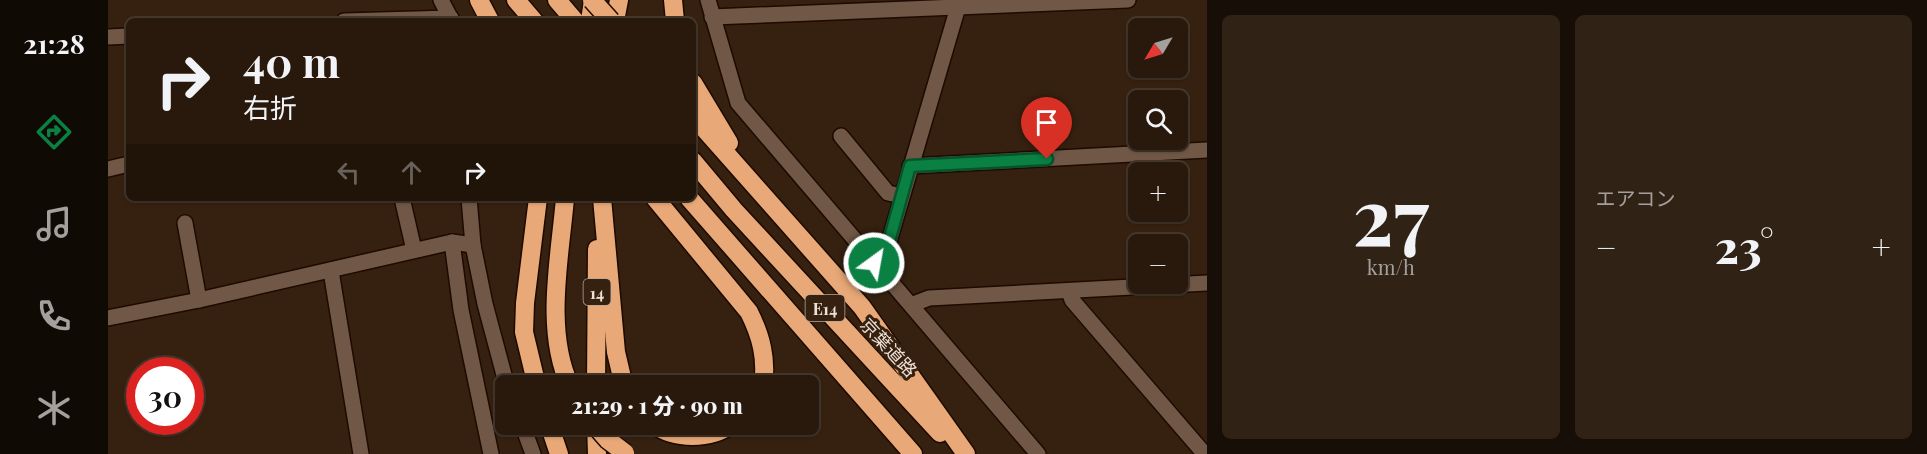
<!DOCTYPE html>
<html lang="ja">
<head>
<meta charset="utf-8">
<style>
  :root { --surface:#28190c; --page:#302215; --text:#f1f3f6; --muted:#a5a09d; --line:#44382d; --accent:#0b8043 }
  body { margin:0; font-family:"Playfair Display","Noto Sans JP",serif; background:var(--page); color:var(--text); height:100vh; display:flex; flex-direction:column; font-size:22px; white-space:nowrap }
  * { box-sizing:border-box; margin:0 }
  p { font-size:20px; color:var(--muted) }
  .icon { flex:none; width:33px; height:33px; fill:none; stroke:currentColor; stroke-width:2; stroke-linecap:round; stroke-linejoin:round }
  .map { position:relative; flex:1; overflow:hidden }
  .sheet { display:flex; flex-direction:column; gap:15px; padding:15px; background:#160e07; width:720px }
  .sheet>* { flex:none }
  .hud { position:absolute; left:18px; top:18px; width:570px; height:183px; border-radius:9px; box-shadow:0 2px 4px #0004,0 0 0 2px var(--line); background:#28190c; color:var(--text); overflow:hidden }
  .needle { width:39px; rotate:232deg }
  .controls { position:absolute; left:1020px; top:18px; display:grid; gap:12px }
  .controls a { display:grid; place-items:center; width:60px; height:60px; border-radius:9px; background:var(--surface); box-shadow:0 2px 4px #0004,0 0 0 2px var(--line); font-size:30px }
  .speed { position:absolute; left:18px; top:357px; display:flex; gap:12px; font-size:30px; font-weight:700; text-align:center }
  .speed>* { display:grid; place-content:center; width:78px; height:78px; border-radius:50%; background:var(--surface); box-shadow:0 2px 4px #0004,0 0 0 2px var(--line); line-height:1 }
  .speed .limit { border:9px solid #d22; background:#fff; color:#111 }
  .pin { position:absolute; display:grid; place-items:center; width:51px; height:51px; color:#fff; margin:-62px -26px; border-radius:50% 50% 50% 0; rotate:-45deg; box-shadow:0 0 6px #0007 }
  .pin .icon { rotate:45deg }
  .me { position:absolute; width:66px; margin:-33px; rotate:32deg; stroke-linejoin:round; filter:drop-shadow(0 0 4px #0008) }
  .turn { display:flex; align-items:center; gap:21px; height:126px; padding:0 18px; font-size:27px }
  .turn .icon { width:78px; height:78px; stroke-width:2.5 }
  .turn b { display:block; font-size:42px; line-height:51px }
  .lanes { display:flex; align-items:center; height:57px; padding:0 18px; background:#0003; justify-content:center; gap:30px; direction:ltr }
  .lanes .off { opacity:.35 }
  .big { font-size:45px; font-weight:800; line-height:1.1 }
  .sheet .tile { flex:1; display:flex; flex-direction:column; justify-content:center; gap:9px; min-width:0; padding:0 21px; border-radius:9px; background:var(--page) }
  .sheet .dial { align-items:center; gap:0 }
  .dial b { font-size:78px; line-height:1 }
  .heat { display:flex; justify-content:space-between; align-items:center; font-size:33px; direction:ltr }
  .sheet .tiles { flex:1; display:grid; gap:15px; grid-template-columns:repeat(2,1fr) }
  .trip { position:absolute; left:387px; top:375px; width:324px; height:60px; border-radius:9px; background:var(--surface); box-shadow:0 2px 4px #0004,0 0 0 2px var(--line); font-weight:800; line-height:60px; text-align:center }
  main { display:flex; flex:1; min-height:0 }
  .tabs { display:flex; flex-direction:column; width:108px; justify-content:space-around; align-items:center; background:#100a05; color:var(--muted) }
  .tabs .icon { width:42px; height:42px }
  .tabs .on { color:var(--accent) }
  .tabs b { font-size:27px; color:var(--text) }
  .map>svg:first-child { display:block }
</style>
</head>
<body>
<main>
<nav class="tabs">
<b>21:28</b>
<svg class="icon on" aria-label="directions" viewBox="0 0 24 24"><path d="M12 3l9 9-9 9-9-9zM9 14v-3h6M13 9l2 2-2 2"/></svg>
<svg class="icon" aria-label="music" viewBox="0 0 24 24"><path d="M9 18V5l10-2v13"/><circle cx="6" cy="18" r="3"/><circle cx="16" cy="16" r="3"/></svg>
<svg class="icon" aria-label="phone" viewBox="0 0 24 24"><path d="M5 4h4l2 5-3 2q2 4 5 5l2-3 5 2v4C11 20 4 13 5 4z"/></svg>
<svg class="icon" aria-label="climate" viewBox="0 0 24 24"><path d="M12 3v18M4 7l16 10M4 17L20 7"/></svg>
</nav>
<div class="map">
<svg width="1099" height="454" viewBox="0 0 1099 454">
  <rect width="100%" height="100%" fill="#362110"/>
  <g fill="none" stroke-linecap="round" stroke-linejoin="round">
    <g stroke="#1d0a00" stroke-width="18">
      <g id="minor">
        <path d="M333,0L344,21"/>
        <path d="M600,0L630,103L930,454"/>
        <path d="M604,17L1020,0"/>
        <path d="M236,21L343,18"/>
        <path d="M0,37L21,36"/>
        <path d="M733,136L780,193L794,196"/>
        <path d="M802,166L1099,150"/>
        <path d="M0,169L21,164"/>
        <path d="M294,198L306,250"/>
        <path d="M361,198L365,245L377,304L399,386"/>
        <path d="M77,223L91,300"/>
        <path d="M344,242L353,310L383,454"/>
        <path d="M767,263L780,245L850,7"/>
        <path d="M223,271L253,454"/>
        <path d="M961,291L964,300L1094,451"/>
        <path d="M803,305L821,298L1099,283"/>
        <path d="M0,318L91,300L344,242L365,245"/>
        <path d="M414,424L425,454"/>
      </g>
    </g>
    <g stroke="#1d0a00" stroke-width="21">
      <g id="highway">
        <path d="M371,0L382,21"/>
        <path d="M408,0L426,21"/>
        <path d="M449,0L467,21"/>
        <path d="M565,0L567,21"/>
        <path d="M482,21L485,0"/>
        <path d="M507,21L511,0"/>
        <path d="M585,83L621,143"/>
        <path d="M585,116L754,307L858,454"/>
        <path d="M585,161L626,210L832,433"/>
        <path d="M457,198C452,258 436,330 462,386"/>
        <path d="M494,198L508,352L516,386"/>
        <path d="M547,198L641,312C653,336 659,358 655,386"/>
        <path d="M581,198L805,454"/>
        <path d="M429,386L416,332L417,303L430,198"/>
        <path d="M488,386L489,249"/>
        <path d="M441,424L451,454"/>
        <path d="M488,424L489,454"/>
        <path d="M545,424C567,440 602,440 624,424"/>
      </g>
    </g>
    <use href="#minor" stroke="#715846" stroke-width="15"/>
    <use href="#highway" stroke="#e8a877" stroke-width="18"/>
    <g stroke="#1d0a00" stroke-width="21" stroke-linecap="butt">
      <g id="highway-bridge">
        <path d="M484,0L503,21"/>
        <path d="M486,424L500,440L517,453"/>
      </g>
    </g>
    <use href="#highway-bridge" stroke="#e8a877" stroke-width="18"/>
  </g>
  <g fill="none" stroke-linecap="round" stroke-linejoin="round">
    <g stroke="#07532c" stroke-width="15">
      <path id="route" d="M766,263L780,245L802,166L939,159"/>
    </g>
    <use href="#route" stroke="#0b8043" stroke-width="10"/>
  </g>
  <g text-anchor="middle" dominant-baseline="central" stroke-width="6" stroke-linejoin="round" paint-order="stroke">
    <g fill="#362110" stroke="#b8a79b" stroke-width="1.5">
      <rect x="475.5" y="279" width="27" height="26" rx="4.5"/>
      <rect x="697.5" y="295" width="39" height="26" rx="4.5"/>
    </g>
    <g font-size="16" font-weight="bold" fill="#f0e1d7">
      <text x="489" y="292">14</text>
      <text x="717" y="308">E14</text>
    </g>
    <g font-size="18" fill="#f0e1d7" stroke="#362110">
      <text transform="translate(781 347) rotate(47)">京葉道路</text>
    </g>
  </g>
</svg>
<div class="controls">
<a><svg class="needle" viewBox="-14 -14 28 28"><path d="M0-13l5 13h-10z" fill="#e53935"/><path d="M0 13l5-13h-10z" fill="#a5a09d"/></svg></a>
<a><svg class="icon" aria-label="search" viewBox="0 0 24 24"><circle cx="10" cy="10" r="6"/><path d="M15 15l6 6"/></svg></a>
<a>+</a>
<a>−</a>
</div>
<div class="speed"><div class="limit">30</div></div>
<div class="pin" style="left:939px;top:159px;background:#d93025"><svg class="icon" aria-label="arrive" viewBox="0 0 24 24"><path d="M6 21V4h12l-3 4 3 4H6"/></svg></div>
<svg class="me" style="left:766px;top:263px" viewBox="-20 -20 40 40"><circle r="17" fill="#0b8043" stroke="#fff" stroke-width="3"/><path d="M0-11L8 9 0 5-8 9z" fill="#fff"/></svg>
<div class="trip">21:29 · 1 分 · 90 m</div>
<div class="hud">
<div class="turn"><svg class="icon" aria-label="right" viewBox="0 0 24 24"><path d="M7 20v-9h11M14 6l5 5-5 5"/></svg><div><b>40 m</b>右折</div></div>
<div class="lanes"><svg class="icon off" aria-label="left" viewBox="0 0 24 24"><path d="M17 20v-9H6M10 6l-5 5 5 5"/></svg><svg class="icon off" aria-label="ahead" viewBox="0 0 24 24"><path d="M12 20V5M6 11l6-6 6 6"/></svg><svg class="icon" aria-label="right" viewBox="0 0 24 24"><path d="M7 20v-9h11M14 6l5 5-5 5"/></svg></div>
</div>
</div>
<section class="sheet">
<div class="tiles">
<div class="tile dial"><b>27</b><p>km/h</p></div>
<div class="tile"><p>エアコン</p>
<div class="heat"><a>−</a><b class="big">23°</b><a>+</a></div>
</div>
</div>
</section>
</main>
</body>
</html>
